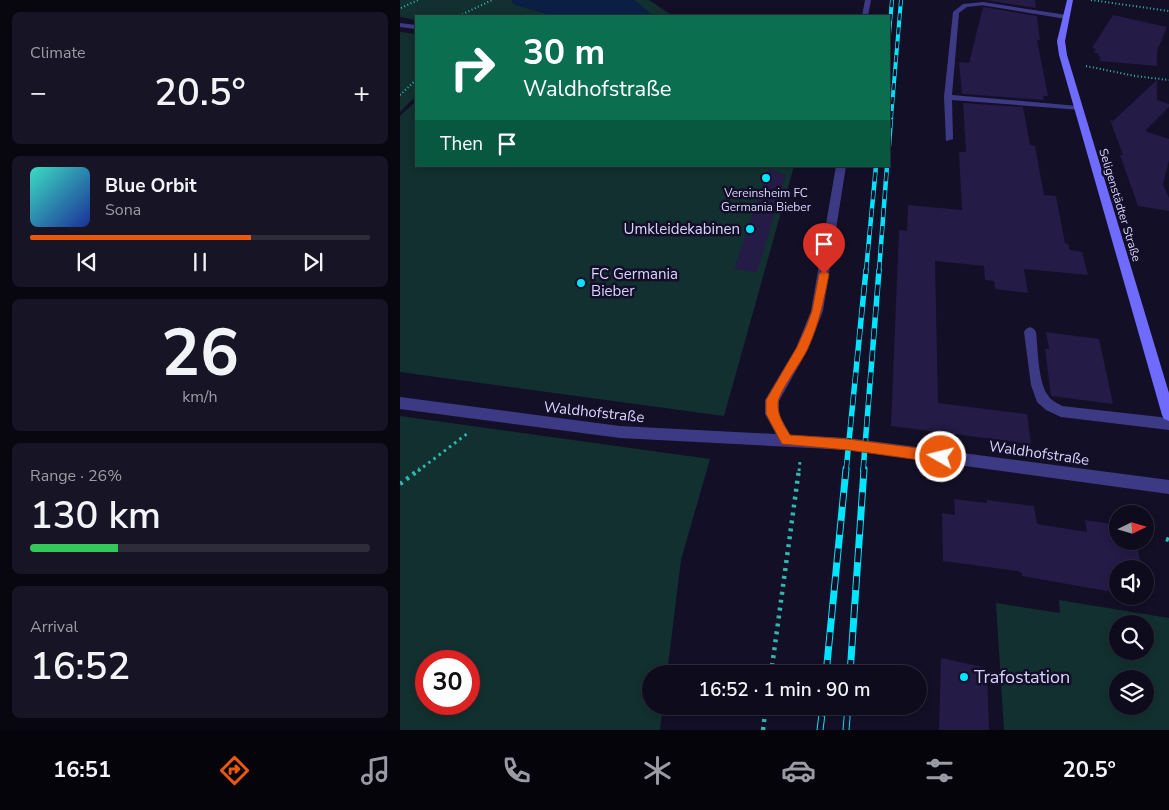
<!DOCTYPE html>
<html lang="en">
<head>
<meta charset="utf-8">
<style>
  :root { --surface:#0e0b1c; --page:#171425; --text:#f1f3f6; --muted:#9b9ba3; --line:#2e2b3b; --accent:#ea580c }
  body { margin:0; font-family:"Nunito Sans",sans-serif; background:var(--page); color:var(--text); height:100vh; display:flex; flex-direction:column; font-size:19px; white-space:nowrap }
  * { box-sizing:border-box; margin:0 }
  p { font-size:16px; color:var(--muted) }
  .icon { flex:none; width:28px; height:28px; fill:none; stroke:currentColor; stroke-width:2; stroke-linecap:round; stroke-linejoin:round }
  .map { position:relative; flex:1; overflow:hidden }
  .side { display:flex; flex-direction:column; gap:12px; padding:12px; background:#08060f; width:400px }
  .side>* { flex:none }
  .hud { position:absolute; left:15px; top:15px; width:475px; height:152px; border-radius:0px; box-shadow:0 2px 8px #0003,0 0 0 1px var(--line); background:#0b6e4f; color:#fff; overflow:hidden }
  .needle { width:32px; rotate:85deg }
  .tools { position:absolute; left:709px; top:505px; display:grid; gap:10px }
  .tools a { display:grid; place-items:center; width:45px; height:45px; border-radius:50%; background:var(--surface); box-shadow:0 2px 8px #0003,0 0 0 1px var(--line); font-size:25px }
  .speed { position:absolute; left:15px; top:650px; display:flex; gap:10px; font-size:25px; font-weight:700; text-align:center }
  .speed>* { display:grid; place-content:center; width:65px; height:65px; border-radius:50%; background:var(--surface); box-shadow:0 2px 8px #0003,0 0 0 1px var(--line); line-height:1 }
  .speed .limit { border:8px solid #d22; background:#fff; color:#111 }
  .pin { position:absolute; display:grid; place-items:center; width:42px; height:42px; color:#fff; margin:-51px -21px; border-radius:50% 50% 50% 0; rotate:-45deg; box-shadow:0 0 5px #0007 }
  .pin .icon { rotate:45deg }
  .me { position:absolute; width:55px; margin:-28px; rotate:278deg; stroke-linejoin:round; filter:drop-shadow(0 0 4px #0008) }
  .turn { display:flex; align-items:center; gap:18px; height:105px; padding:0 25px; font-size:22px }
  .turn .icon { width:65px; height:65px; stroke-width:2.5 }
  .turn b { display:block; font-size:35px; line-height:42px }
  .then { display:flex; align-items:center; height:48px; padding:0 25px; background:#0003; gap:10px; font-size:19px }
  .big { font-size:38px; font-weight:600; line-height:1.1 }
  .side .card { flex:1; display:flex; flex-direction:column; justify-content:center; gap:8px; min-width:0; padding:0 18px; border-radius:8px; background:var(--page) }
  .side .dial { align-items:center; gap:0 }
  .dial b { font-size:65px; line-height:1 }
  .song { display:flex; align-items:center; gap:15px }
  .cover { width:60px; height:60px; border-radius:8px; background:linear-gradient(135deg,hsl(170 70% 55%),hsl(230 70% 35%)) }
  .played { height:5px; border-radius:2px; background:linear-gradient(90deg,var(--accent) 65%,var(--line) 65%) }
  .keys { display:flex; justify-content:space-around; direction:ltr }
  .heat { display:flex; justify-content:space-between; align-items:center; font-size:28px; direction:ltr }
  .charge { height:8px; border-radius:4px; background:linear-gradient(90deg,#34c759 26%,var(--line) 0) }
  .trip { position:absolute; left:242px; top:665px; width:285px; height:50px; border-radius:25px; background:var(--surface); box-shadow:0 2px 8px #0003,0 0 0 1px var(--line); font-weight:600; line-height:50px; text-align:center }
  .dock { display:flex; height:80px; justify-content:space-around; align-items:center; background:#06040b; color:var(--muted) }
  .dock .icon { width:35px; height:35px }
  .dock .selected { color:var(--accent) }
  .dock b { font-size:22px; color:var(--text) }
  main { display:flex; flex:1; min-height:0 }
  .map>svg:first-child { display:block }
</style>
</head>
<body>
<main>
<section class="side">
<div class="card"><p>Climate</p>
<div class="heat"><a>−</a><b class="big">20.5°</b><a>+</a></div>
</div>
<div class="card">
<div class="song"><i class="cover"></i><div><b>Blue Orbit</b><p>Sona</p></div></div>
<div class="played"></div>
<div class="keys"><svg class="icon" aria-label="previous" viewBox="0 0 24 24"><path d="M18 5L8 12l10 7zM5 5v14"/></svg><svg class="icon" aria-label="pause" viewBox="0 0 24 24"><path d="M8 5v14M16 5v14"/></svg><svg class="icon" aria-label="next" viewBox="0 0 24 24"><path d="M6 5l10 7-10 7zM19 5v14"/></svg></div>
</div>
<div class="card dial"><b>26</b><p>km/h</p></div>
<div class="card"><p>Range · 26%</p><b class="big">130 km</b><div class="charge"></div></div>
<div class="card"><p>Arrival</p><b class="big">16:52</b></div>
</section>
<div class="map">
<svg width="769" height="730" viewBox="0 0 769 730">
  <rect width="100%" height="100%" fill="#130f26"/>
  <g fill="#12302f" fill-rule="evenodd">
    <path d="M0,0H113L112,2L116,5L155,16H16V20L0,17Z"/>
    <path d="M234,0H249L273,16H253Z"/>
    <path d="M0,32L16,34V96L0,112Z"/>
    <path d="M16,101V166H394L324,416L0,372V116Z"/>
    <path d="M0,416L310,459L281,560L267,674H251V706H263L260,730H0ZM26,661H69V704H26Z"/>
    <path d="M659,600L769,618V730H604L596,603L660,613ZM718,624H745V651H718ZM718,679H745V706H718Z"/>
  </g>
  <path fill="#0a1f44" d="M113,0H234L253,16H155L115,5L112,2Z"/>
  <g fill="#241b47">
    <path d="M585,0H635L636,8Z"/>
    <path d="M583,7L637,16L640,40H637L648,96H643L644,100L562,94L559,62L569,63Z"/>
    <path d="M713,15L767,27L757,51V66L699,61L701,57L698,56L699,54L694,52L696,49L692,48Z"/>
    <path d="M757,80V100L769,104V107L745,131L769,139V160L763,184L769,198V211L738,206L720,155H723L710,120L713,121Z"/>
    <path d="M563,103L623,107L630,145L635,146L644,195L656,196L665,243L668,244L670,250L682,252L688,275L624,269L628,293L595,289L594,281L585,280L584,266L535,261L538,403L627,414L631,444L491,426L499,230L507,231L508,205L562,210L559,152H566Z"/>
    <path d="M368,169L386,175L357,272L334,269Z"/>
    <path d="M646,332L699,339L713,404L651,396L645,349H649Z"/>
    <path d="M554,499L587,503V500L634,506L637,524L687,532L685,520L718,525V541H736L742,569H718V593L622,576V573L617,571L543,561L542,513L555,515Z"/>
    <path d="M541,658L587,668L589,730H539Z"/>
  </g>
  <g fill="none" stroke-linecap="round" stroke-linejoin="round">
    <g stroke="#2fb8b0" stroke-width="2" stroke-dasharray="1 2.5" stroke-linecap="butt">
      <path d="M691,0L769,11"/>
      <path d="M1,8L18,0"/>
      <path d="M59,16L92,0"/>
      <path d="M686,66L735,76L769,80"/>
      <path d="M0,95L16,80"/>
    </g>
    <g stroke="#2fb8b0" stroke-width="3" stroke-dasharray="2.5 4" stroke-linecap="butt">
      <path d="M18,471L68,433"/>
      <path d="M399,471L400,461"/>
    </g>
    <g stroke="#2fb8b0" stroke-width="4.5" stroke-dasharray="3 5" stroke-linecap="butt">
      <path d="M0,484L20,469"/>
      <path d="M766,539L769,540"/>
      <path d="M371,674L399,469"/>
      <path d="M363,730L366,706"/>
    </g>
    <g fill="#3d3a85" fill-rule="evenodd">
      <path d="M583,2L585,3V5L567,7L559,13L552,95L678,106L682,108L681,110L552,100L553,139L546,141L544,97L553,12L563,4Z"/>
      <path d="M630,327L634,329L636,332C638,349 638,380 647,394C650,400 657,403 662,406L769,418V430L661,417L646,410L637,402L631,385L624,332L626,329Z"/>
    </g>
    <g fill="#3d3a85" fill-rule="evenodd">
      <path d="M465,0H471L468,16H462Z"/>
      <path d="M583,2L666,15L669,17L666,19L581,5V3Z"/>
      <path d="M0,23L16,25V29L0,27Z"/>
      <path d="M436,166H446L423,311L408,349L379,401V414L390,435L448,438L769,480V494L448,450L220,438L0,409V397L220,426L376,434L365,414V400L396,348L411,311Z"/>
    </g>
    <path fill="#6f6bff" fill-rule="evenodd" d="M667,0H673L665,41L667,55L769,393V421L764,419L762,415L659,55L657,41Z"/>
    <g stroke="#00e5ff" stroke-width="4">
      <g id="rail-far3">
        <path d="M489,35L492,0"/>
        <path d="M491,118L501,0"/>
      </g>
    </g>
    <g stroke="#00e5ff" stroke-width="4.5">
      <g id="rail-far2">
        <path d="M489,146L491,117"/>
        <path d="M466,271L476,166"/>
        <path d="M479,271L487,166"/>
      </g>
    </g>
    <g stroke="#00e5ff" stroke-width="5.5">
      <g id="rail-far1">
        <path d="M446,471L466,270"/>
        <path d="M463,471L479,270"/>
      </g>
    </g>
    <g stroke="#00e5ff" stroke-width="7">
      <g id="rail">
        <path d="M426,674L446,469"/>
        <path d="M450,674L464,469"/>
        <path d="M420,730L423,706"/>
        <path d="M446,730L448,706"/>
      </g>
    </g>
    <use href="#rail-far3" stroke="#130f26" stroke-width="2.5" stroke-dasharray="7" stroke-linecap="butt"/>
    <use href="#rail-far2" stroke="#130f26" stroke-width="3" stroke-dasharray="9" stroke-linecap="butt"/>
    <use href="#rail-far1" stroke="#130f26" stroke-width="4" stroke-dasharray="11" stroke-linecap="butt"/>
    <use href="#rail" stroke="#130f26" stroke-width="5" stroke-dasharray="14" stroke-linecap="butt"/>
  </g>
  <path fill="#ea580c" stroke="#983908" d="M424,270L429,274C424,300 419,324 408,348C402,362 379,391 378,403C377,415 384,425 390,435L448,439L541,451L546,453L548,457L546,461L541,463L448,450L382,444L366,414V400L397,347L406,327L412,311L419,274Z"/>
  <g fill="#00e5ff" stroke="#130f26" stroke-width="2">
    <circle cx="366" cy="178" r="5"/>
    <circle cx="350" cy="229" r="5"/>
    <circle cx="181" cy="283" r="5"/>
    <circle cx="564" cy="677" r="5"/>
  </g>
  <g text-anchor="middle" dominant-baseline="central" stroke-width="5" stroke-linejoin="round" paint-order="stroke">
    <g font-size="12" fill="#d9d4ff" stroke="#130f26">
      <text x="366" y="193">Vereinsheim FC<tspan x="366" dy="14">Germania Bieber</tspan></text>
    </g>
    <g font-size="12" fill="#d9d4ff" stroke="#130f26">
      <text transform="translate(720 205) rotate(73)">Seligenstädter Straße</text>
    </g>
    <g font-size="15" fill="#d9d4ff" stroke="#130f26" text-anchor="end">
      <text x="340" y="229">Umkleidekabinen</text>
      <text x="191" y="274" text-anchor="start">FC Germania<tspan x="191" dy="17">Bieber</tspan></text>
    </g>
    <g font-size="15" fill="#d9d4ff" stroke="#130f26">
      <text transform="translate(194 412) rotate(6)">Waldhofstraße</text>
      <text transform="translate(639 453) rotate(8)">Waldhofstraße</text>
    </g>
    <g font-size="18" fill="#d9d4ff" stroke="#130f26" text-anchor="start">
      <text x="574" y="677">Trafostation</text>
    </g>
  </g>
</svg>
<div class="tools">
<a><svg class="needle" viewBox="-14 -14 28 28"><path d="M0-13l5 13h-10z" fill="#e53935"/><path d="M0 13l5-13h-10z" fill="#9b9ba3"/></svg></a>
<a><svg class="icon" aria-label="sound" viewBox="0 0 24 24"><path d="M4 9h4l5-4v14l-5-4H4zM17 9q2 3 0 6"/></svg></a>
<a><svg class="icon" aria-label="search" viewBox="0 0 24 24"><circle cx="10" cy="10" r="6"/><path d="M15 15l6 6"/></svg></a>
<a><svg class="icon" aria-label="layers" viewBox="0 0 24 24"><path d="M12 4l9 5-9 5-9-5zM3 14l9 5 9-5"/></svg></a>
</div>
<div class="speed"><div class="limit">30</div></div>
<div class="pin" style="left:424px;top:274px;background:#d93025"><svg class="icon" aria-label="arrive" viewBox="0 0 24 24"><path d="M6 21V4h12l-3 4 3 4H6"/></svg></div>
<svg class="me" style="left:541px;top:457px" viewBox="-20 -20 40 40"><circle r="17" fill="#ea580c" stroke="#fff" stroke-width="3"/><path d="M0-11L8 9 0 5-8 9z" fill="#fff"/></svg>
<div class="trip">16:52 · 1 min · 90 m</div>
<div class="hud">
<div class="turn"><svg class="icon" aria-label="right" viewBox="0 0 24 24"><path d="M7 20v-9h11M14 6l5 5-5 5"/></svg><div><b>30 m</b>Waldhofstraße</div></div>
<div class="then">Then<svg class="icon" aria-label="arrive" viewBox="0 0 24 24"><path d="M6 21V4h12l-3 4 3 4H6"/></svg></div>
</div>
</div>
</main>
<nav class="dock">
<b>16:51</b>
<svg class="icon selected" aria-label="directions" viewBox="0 0 24 24"><path d="M12 3l9 9-9 9-9-9zM9 14v-3h6M13 9l2 2-2 2"/></svg>
<svg class="icon" aria-label="music" viewBox="0 0 24 24"><path d="M9 18V5l10-2v13"/><circle cx="6" cy="18" r="3"/><circle cx="16" cy="16" r="3"/></svg>
<svg class="icon" aria-label="phone" viewBox="0 0 24 24"><path d="M5 4h4l2 5-3 2q2 4 5 5l2-3 5 2v4C11 20 4 13 5 4z"/></svg>
<svg class="icon" aria-label="climate" viewBox="0 0 24 24"><path d="M12 3v18M4 7l16 10M4 17L20 7"/></svg>
<svg class="icon" aria-label="car" viewBox="0 0 24 24"><path d="M5 17H2v-5l4-1 3-4h7l3 4 3 1v5h-3M9 17h6M6 11h13"/><circle cx="7" cy="17" r="2"/><circle cx="17" cy="17" r="2"/></svg>
<svg class="icon" aria-label="filters" viewBox="0 0 24 24"><path d="M4 7h16M4 17h16"/><circle cx="9" cy="7" r="2"/><circle cx="15" cy="17" r="2"/></svg>
<b>20.5°</b>
</nav>
</body>
</html>
